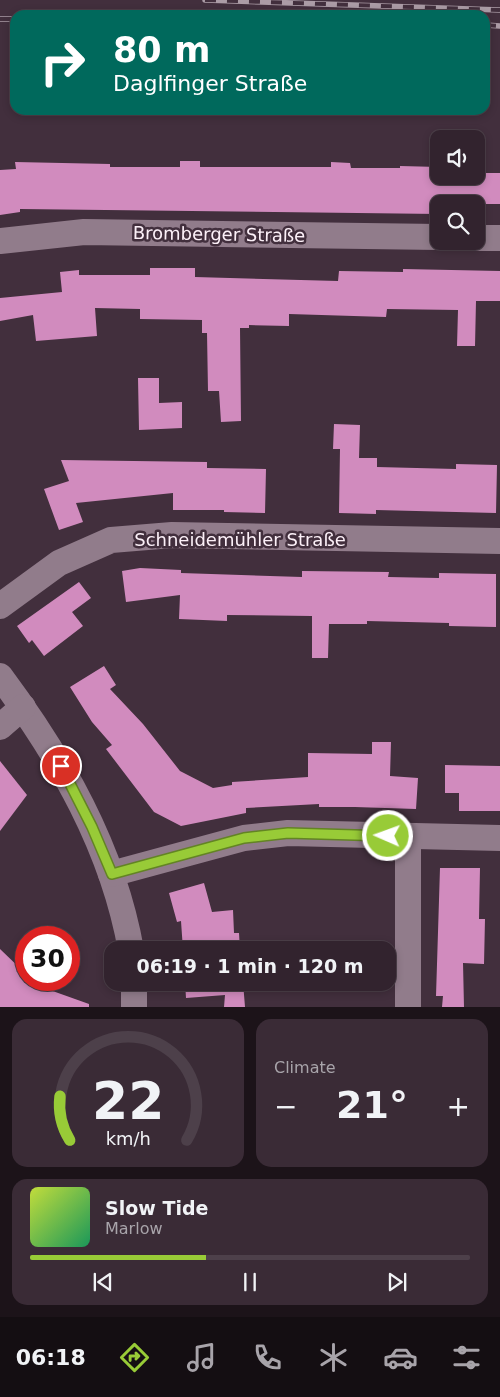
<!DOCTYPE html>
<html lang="en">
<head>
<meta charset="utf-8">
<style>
  :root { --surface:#32232e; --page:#3a2b36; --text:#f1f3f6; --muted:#a8a4aa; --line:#4d404a; --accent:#98cb37 }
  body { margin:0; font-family:"DejaVu Sans",sans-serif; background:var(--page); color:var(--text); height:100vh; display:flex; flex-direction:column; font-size:19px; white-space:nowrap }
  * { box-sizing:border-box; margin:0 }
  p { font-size:16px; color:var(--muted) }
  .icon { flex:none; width:28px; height:28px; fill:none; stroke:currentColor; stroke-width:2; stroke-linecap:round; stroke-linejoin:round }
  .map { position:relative; height:1007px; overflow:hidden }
  .side { display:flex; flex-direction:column; gap:12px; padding:12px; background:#1c1319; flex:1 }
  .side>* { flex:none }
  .top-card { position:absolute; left:10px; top:10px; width:480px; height:105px; border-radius:15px; box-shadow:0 2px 8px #0003,0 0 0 1px var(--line); background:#00695c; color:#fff; overflow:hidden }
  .buttons { position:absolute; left:430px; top:130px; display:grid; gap:10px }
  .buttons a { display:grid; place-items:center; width:55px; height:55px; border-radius:10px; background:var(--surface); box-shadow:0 2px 8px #0003,0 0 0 1px var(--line); font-size:25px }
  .speed { position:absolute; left:15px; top:926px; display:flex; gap:10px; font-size:25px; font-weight:700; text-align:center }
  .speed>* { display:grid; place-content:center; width:65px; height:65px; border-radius:50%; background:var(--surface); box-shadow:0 2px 8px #0003,0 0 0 1px var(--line); line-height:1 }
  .speed .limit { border:8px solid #d22; background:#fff; color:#111 }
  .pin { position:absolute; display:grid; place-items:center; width:42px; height:42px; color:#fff; margin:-21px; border:2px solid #fff; border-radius:50%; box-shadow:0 1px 5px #0007 }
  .me { position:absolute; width:55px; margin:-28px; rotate:272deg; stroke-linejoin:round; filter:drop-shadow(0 0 4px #0008) }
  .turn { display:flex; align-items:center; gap:18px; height:105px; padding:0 20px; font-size:22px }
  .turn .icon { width:65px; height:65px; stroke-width:2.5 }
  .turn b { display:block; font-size:35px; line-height:42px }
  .big { font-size:38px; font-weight:800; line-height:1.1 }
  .side .card { flex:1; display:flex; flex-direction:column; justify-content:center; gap:8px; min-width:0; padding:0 18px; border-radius:15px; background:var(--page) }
  .side .dial { align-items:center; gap:0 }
  .dial svg { height:130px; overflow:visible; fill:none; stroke:var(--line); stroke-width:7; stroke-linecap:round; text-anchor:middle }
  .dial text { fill:var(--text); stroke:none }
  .song { display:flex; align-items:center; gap:15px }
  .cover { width:60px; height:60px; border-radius:8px; background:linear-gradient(135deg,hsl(70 70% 55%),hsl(150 70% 35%)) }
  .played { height:5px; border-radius:2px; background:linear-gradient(90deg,var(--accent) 40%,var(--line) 40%) }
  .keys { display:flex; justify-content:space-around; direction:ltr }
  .heat { display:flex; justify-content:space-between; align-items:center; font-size:28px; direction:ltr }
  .side .tiles { flex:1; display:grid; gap:12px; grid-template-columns:1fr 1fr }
  .card:last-child { grid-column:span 2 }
  .trip { position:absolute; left:104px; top:941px; width:292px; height:50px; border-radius:15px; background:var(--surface); box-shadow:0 2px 8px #0003,0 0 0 1px var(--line); font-weight:800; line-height:50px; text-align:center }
  .dock { display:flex; height:80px; justify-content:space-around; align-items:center; background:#140e12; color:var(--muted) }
  .dock .icon { width:35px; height:35px }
  .dock .selected { color:var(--accent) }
  .dock b { font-size:22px; color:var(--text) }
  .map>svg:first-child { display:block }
</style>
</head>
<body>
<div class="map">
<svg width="500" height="1007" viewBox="0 0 500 1007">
  <rect width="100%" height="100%" fill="#422f3d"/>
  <g fill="#d18bbe">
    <path d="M180,161H200V167H331V162L350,163L351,168H400V166L439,167V176H476V173H500V204H439V214L20,209V212L0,215V170L16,169L15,162L110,164V167H180Z"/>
    <path d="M150,268H195V277L338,281L339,271L403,272V269L500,271V301H476L475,346H457L458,310L387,309L386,317L289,314V326L249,325V328H240L241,421L221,422L219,391H208L207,333H202V320L140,319V309L95,308L97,336L36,341L33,315L0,321V298L62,292L60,272L79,270V275H150Z"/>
    <path d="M138,378H159V403L182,402V428L139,430Z"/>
    <path d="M334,424L360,425L359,458H377V467L456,469V464L497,465L496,513L376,510V514L339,513L340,449H333Z"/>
    <path d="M61,460L207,462V468L266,469L265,513L224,512V510H173V493L76,503L83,522L59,530L44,489L69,481Z"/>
    <path d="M140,568L181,570V573L302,577V571L389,572L388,577L439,578V573L496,574V627L449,626V623L367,621V624H329L328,658H312V616L227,615V621L179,619L180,595L126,602L122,571Z"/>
    <path d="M79,582L91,598L72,612L83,626L44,656L32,640L29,643L17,626Z"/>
    <path d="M104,666L116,685L110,689L143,724L180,771L213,788L232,785V782L308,777V753L372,754V742H391L390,776L418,778L416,809L355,807H319V804L246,808V813L181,826L154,812L106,749L112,745L92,722L70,687Z"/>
    <path d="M0,761L27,795L0,831Z"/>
    <path d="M445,765L500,766V811H459V793H445Z"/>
    <path d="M440,868H480L479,919H485L484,964L463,963L464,1007H442L443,996H436Z"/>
    <path d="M204,883L212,912L233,910L234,933H239L240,950H183L181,921L177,922L169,893Z"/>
    <path d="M0,949L26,974V980H34L47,989L89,1004V1007H0Z"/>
    <path d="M185,982H243L245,1007H224L225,995L186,998Z"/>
  </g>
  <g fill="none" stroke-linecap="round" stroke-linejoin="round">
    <g stroke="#917c8b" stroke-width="26">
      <path d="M476,238H500"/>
      <path d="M0,241L84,232L439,237"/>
      <path d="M0,606L59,563L111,540L172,535L500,541"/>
      <path d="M0,676C61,758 113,848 131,950"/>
      <path d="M0,727L23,707"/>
      <path d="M111,874L244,838L288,833L500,838"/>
      <path d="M134,1007V982"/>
      <path d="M408,1007V837"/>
    </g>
    <g stroke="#ab9ca6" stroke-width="5.5">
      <g id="rail">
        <path d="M205,0L500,10"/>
        <path d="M0,19H15"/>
        <path d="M485,25L500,26"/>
      </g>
    </g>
    <use href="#rail" stroke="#422f3d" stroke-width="4" stroke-dasharray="11" stroke-linecap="butt"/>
  </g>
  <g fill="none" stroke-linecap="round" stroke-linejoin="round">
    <g stroke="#638424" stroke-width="12">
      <path id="route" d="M61,766L92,827L112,874L244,838L288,833L388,836"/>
    </g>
    <use href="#route" stroke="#98cb37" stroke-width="9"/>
  </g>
  <g text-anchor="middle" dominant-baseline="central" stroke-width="5" stroke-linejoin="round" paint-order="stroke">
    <g font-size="18" fill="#fcf0f8" stroke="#422f3d">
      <text transform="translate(219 234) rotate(1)">Bromberger Straße</text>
      <text x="240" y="539">Schneidemühler Straße</text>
    </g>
  </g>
</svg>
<div class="buttons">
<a><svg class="icon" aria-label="sound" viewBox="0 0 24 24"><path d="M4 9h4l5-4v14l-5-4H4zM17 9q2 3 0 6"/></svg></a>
<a><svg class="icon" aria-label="search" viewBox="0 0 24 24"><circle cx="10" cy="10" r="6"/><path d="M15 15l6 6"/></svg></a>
</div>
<div class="speed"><div class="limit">30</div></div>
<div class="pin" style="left:61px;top:766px;background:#d93025"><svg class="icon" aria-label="arrive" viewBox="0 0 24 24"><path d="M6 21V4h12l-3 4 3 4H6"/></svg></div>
<svg class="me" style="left:388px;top:836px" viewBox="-20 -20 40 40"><circle r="17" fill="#98cb37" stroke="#fff" stroke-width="3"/><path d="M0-11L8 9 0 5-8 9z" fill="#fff"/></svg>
<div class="trip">06:19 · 1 min · 120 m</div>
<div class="top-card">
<div class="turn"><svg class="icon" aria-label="right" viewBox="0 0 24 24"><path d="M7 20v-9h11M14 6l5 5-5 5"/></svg><div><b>80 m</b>Daglfinger Straße</div></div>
</div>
</div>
<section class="side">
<div class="tiles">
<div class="card dial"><svg viewBox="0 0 100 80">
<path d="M14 69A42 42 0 1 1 86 69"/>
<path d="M14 69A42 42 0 0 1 8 42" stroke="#98cb37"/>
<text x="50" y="56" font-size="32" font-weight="700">22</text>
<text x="50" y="72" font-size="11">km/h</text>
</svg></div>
<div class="card"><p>Climate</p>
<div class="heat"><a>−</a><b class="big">21°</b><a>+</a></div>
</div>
<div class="card">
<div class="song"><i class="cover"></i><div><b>Slow Tide</b><p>Marlow</p></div></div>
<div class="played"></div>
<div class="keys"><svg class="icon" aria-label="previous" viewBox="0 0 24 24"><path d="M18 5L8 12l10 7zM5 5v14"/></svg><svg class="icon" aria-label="pause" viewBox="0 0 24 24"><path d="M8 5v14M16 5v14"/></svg><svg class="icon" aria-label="next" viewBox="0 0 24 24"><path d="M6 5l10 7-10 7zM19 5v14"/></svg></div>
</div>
</div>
</section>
<nav class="dock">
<b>06:18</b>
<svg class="icon selected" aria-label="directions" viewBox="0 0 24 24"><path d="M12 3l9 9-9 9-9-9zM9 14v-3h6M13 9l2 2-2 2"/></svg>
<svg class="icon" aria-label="music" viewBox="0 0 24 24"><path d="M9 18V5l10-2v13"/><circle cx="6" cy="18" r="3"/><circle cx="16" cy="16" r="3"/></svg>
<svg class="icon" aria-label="phone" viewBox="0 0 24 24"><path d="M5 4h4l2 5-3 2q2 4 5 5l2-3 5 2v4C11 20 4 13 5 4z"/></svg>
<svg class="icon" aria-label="climate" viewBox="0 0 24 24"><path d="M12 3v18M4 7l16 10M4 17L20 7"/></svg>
<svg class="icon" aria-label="car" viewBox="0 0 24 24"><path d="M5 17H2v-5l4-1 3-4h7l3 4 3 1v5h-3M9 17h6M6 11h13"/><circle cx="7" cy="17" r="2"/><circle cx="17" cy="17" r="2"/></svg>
<svg class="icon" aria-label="filters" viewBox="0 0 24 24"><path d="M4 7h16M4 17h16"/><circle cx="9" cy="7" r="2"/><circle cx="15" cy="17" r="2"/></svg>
</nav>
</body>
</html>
